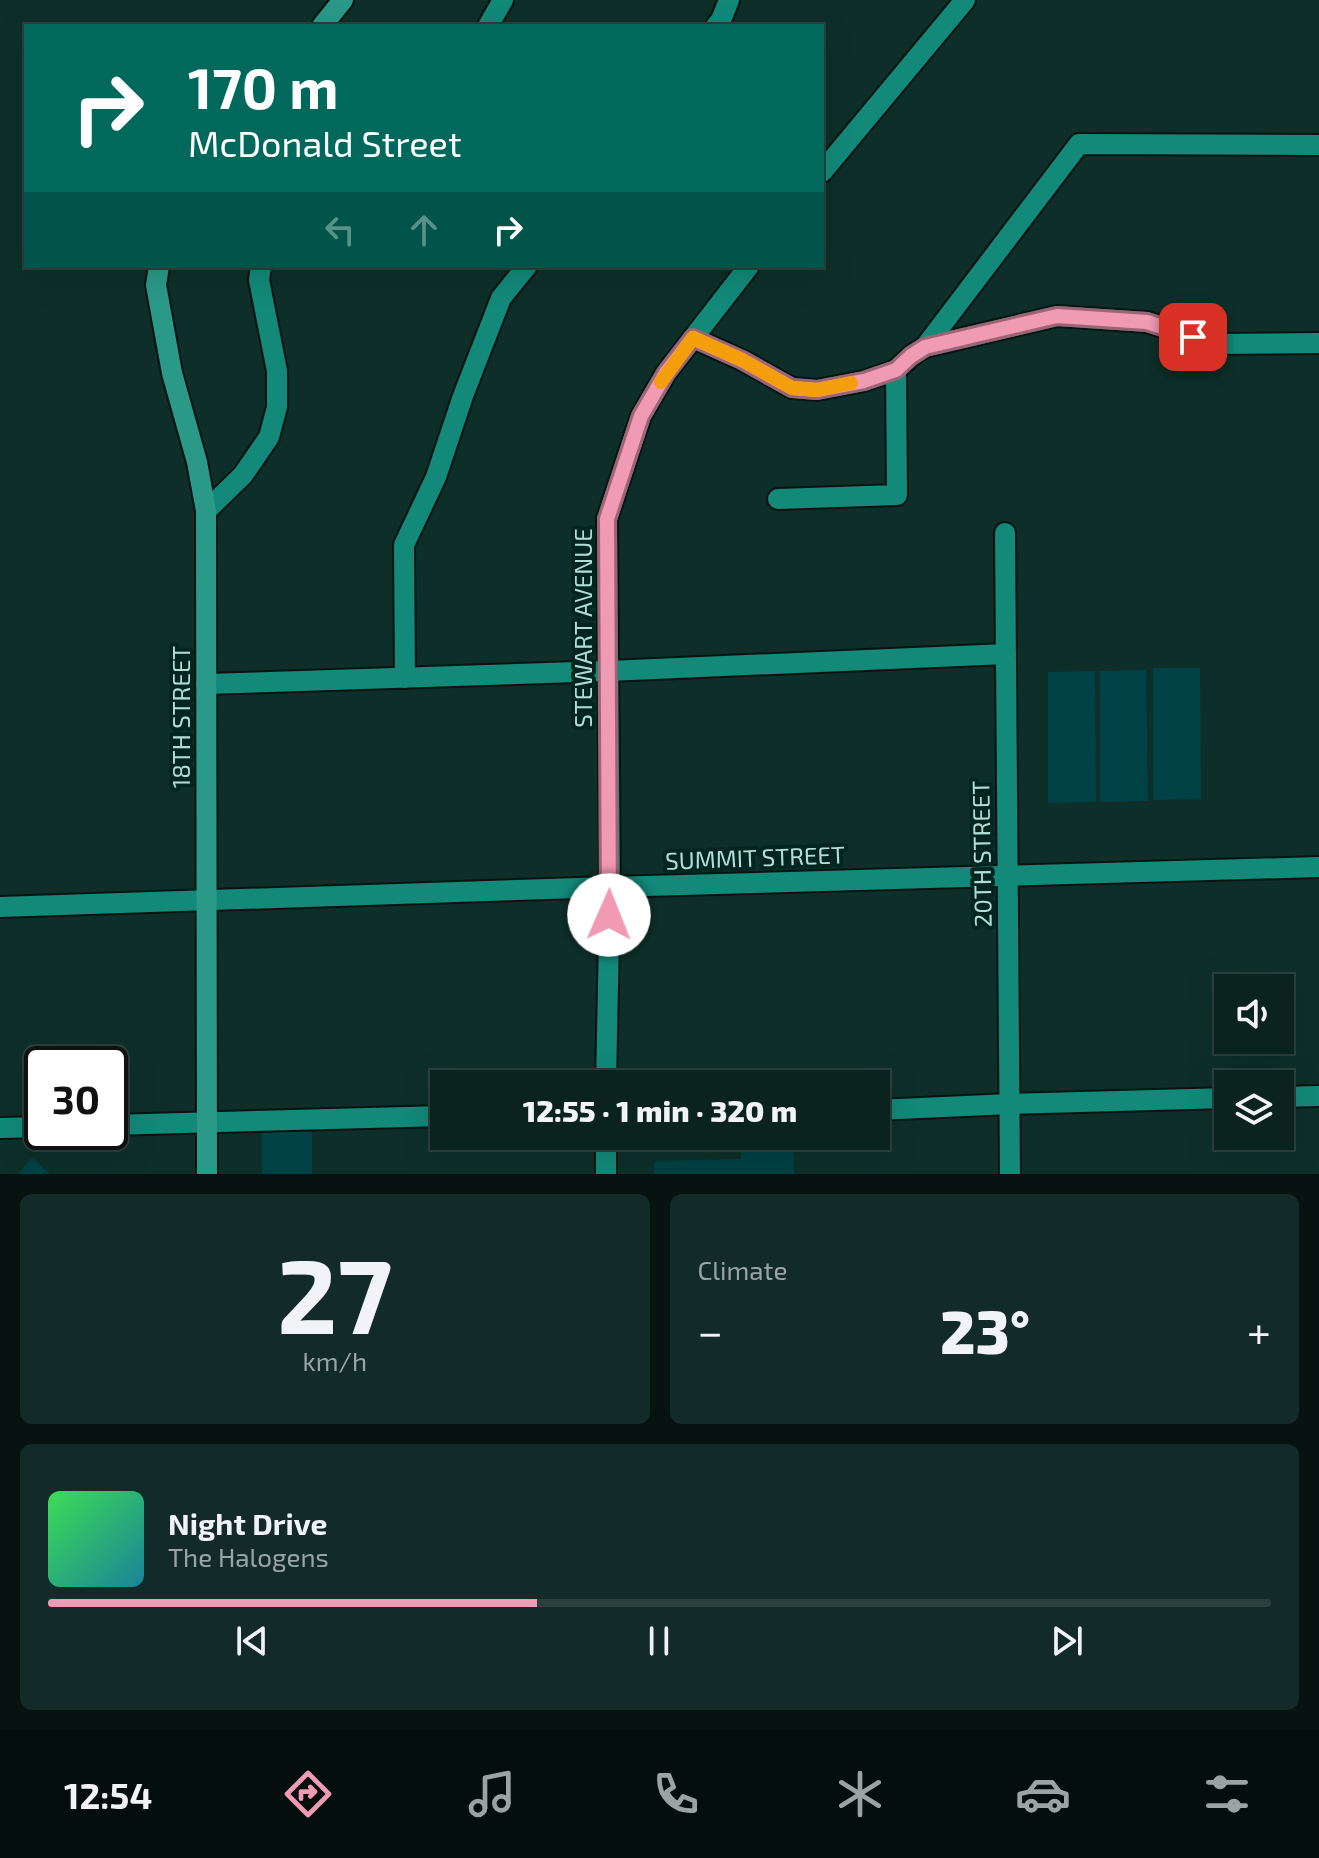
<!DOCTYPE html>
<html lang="en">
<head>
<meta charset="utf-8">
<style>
  :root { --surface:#0a231f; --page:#132b28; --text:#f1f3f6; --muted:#99a4a4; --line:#2a403d; --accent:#f19ab4 }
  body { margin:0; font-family:"Exo 2",sans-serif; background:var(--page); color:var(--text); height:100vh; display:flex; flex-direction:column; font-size:30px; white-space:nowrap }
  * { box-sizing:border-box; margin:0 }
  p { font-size:26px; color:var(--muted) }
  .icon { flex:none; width:44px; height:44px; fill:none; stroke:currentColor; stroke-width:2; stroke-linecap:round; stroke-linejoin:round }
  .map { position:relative; height:1174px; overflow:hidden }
  .details { display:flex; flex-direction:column; gap:20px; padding:20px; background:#061311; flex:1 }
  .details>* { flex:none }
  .banner { position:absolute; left:24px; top:24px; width:800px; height:244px; border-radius:0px; box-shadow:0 8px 32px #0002,0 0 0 2px var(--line); background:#00695c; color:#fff; overflow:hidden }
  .fabs { position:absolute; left:1214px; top:974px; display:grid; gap:16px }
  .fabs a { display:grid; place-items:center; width:80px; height:80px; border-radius:0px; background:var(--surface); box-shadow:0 8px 32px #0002,0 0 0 2px var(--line); font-size:40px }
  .speed { position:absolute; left:24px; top:1046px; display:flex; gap:16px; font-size:40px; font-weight:700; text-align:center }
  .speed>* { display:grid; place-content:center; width:104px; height:104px; border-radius:50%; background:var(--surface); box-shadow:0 8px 32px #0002,0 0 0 2px var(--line); line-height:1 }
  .speed .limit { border:4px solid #111; border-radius:12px; background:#fff; color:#111 }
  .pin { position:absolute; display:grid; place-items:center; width:68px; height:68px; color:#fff; margin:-34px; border-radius:16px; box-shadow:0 4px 12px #0006 }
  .me { position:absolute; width:88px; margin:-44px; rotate:1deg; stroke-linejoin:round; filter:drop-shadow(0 0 6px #0008) }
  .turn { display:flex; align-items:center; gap:28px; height:168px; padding:0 32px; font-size:36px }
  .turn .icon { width:104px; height:104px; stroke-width:2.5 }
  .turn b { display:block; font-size:56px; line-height:68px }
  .lanes { display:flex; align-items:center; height:76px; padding:0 32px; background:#0003; justify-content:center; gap:40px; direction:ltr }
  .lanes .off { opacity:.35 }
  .big { font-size:60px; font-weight:800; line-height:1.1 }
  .details .tile { flex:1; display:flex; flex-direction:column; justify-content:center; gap:12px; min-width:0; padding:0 28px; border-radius:12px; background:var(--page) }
  .details .dial { align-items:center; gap:0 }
  .dial b { font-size:104px; line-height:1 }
  .song { display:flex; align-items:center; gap:24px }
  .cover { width:96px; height:96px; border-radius:12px; background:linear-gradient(135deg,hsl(130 70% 55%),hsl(190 70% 35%)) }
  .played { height:8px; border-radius:4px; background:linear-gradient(90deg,var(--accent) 40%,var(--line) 40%) }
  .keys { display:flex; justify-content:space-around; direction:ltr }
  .heat { display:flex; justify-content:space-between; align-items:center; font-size:44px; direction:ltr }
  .details .tiles { flex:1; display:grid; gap:20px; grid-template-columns:1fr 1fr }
  .tile:last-child { grid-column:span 2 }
  .trip { position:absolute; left:430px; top:1070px; width:460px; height:80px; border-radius:0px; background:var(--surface); box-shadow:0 8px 32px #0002,0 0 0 2px var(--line); font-weight:800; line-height:80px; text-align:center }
  .menu { display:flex; height:128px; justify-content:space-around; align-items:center; background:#040e0c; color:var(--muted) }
  .menu .icon { width:56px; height:56px }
  .menu .current { color:var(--accent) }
  .menu b { font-size:36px; color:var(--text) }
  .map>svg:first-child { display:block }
</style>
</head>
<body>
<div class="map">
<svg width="1319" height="1174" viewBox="0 0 1319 1174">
  <rect width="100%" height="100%" fill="#0e2f29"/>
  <g fill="#004145">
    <path d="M1153,668H1200L1201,799L1153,800Z"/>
    <path d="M1146,670L1148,801L1100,802V671Z"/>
    <path d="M1095,671L1096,802L1048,803V672Z"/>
    <rect x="262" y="1132" width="50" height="42"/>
    <path d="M656,1136H793L794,1174H654V1161L741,1159V1142L656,1144Z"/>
    <path d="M32,1158L50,1174H18Z"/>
  </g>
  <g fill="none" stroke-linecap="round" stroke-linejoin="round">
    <g stroke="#071412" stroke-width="24">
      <g id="minor">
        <path d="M488,26L503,0"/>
        <path d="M716,26L721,20L729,0"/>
        <path d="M822,172L965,0"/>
        <path d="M693,338L742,360L792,388L817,390L864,381L896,370L911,356L925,347L1057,316L1147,322L1216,344L1319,343"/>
        <path d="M925,347L1079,144L1319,145"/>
        <path d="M778,499L897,495L896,370"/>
        <path d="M206,511L243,475L269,437L277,407V371L259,280L261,266"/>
        <path d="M1005,533L1010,1174"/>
        <path d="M405,678L404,545L436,477L463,396L501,298L527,266"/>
        <path d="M206,684L608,671L1006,654"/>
        <path d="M0,907L610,887L1319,867"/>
        <path d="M606,1084L610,887L607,519L641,416L666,373L749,266"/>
        <path d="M1280,1097L1319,1096"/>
        <path d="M876,1110L1010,1104L1228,1098"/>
        <path d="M110,1125L444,1116"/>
        <path d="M0,1128L42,1127"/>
        <path d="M606,1136V1174"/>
      </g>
    </g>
    <g stroke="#071412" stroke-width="24">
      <g id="major">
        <path d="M322,26L343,0"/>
        <path d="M159,266L156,285L172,373L197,462L206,511L207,1174"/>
      </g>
    </g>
    <use href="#minor" stroke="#128979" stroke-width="20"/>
    <use href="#major" stroke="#2b9988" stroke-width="20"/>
  </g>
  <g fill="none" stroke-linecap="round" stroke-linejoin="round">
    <g stroke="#9d6475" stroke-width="20">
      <path id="route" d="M609,915L607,519L641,416L666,373L693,338L742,360L792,388L817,390L864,381L896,370L911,356L925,347L1057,316L1147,322L1193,337"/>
    </g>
    <use href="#route" stroke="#f19ab4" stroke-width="14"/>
    <path stroke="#f59e0b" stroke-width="14" d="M661,382L693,338L742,360L792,388L817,390L851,383"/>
  </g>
  <g text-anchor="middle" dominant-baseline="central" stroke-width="8" stroke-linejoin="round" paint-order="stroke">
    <g font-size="24" fill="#b0ded4" stroke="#032520">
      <text transform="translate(582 628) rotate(-90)">STEWART AVENUE</text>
      <text transform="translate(180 717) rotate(-90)">18TH STREET</text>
      <text transform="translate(981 854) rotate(-91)">20TH STREET</text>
      <text transform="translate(755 857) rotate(-2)">SUMMIT STREET</text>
    </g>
  </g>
</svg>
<div class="fabs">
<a><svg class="icon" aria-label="sound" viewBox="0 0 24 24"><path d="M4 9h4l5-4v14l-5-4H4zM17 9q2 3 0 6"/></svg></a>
<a><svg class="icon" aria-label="layers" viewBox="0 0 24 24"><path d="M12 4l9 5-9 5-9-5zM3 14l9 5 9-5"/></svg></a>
</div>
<div class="speed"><div class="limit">30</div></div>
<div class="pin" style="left:1193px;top:337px;background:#d93025"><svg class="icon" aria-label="arrive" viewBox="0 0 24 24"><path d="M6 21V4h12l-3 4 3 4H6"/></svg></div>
<svg class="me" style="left:609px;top:915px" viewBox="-20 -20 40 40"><circle r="19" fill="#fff"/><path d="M0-13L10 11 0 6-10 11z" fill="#f19ab4"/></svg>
<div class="trip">12:55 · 1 min · 320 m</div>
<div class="banner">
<div class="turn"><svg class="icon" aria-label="right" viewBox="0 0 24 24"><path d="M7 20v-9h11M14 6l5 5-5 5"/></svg><div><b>170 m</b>McDonald Street</div></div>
<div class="lanes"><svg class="icon off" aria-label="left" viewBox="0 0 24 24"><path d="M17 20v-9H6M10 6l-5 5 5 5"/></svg><svg class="icon off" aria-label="ahead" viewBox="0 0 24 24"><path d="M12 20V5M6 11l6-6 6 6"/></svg><svg class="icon" aria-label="right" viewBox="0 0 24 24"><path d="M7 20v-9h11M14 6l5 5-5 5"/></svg></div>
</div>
</div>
<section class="details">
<div class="tiles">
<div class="tile dial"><b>27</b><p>km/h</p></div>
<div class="tile"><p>Climate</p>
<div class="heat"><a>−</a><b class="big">23°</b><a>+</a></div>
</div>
<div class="tile">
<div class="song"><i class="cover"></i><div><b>Night Drive</b><p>The Halogens</p></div></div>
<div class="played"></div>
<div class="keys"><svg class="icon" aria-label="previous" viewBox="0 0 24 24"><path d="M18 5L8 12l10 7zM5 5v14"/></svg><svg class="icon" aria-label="pause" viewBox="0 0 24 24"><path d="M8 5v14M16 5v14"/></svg><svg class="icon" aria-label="next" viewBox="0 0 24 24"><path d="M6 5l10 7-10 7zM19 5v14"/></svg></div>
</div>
</div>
</section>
<nav class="menu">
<b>12:54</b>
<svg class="icon current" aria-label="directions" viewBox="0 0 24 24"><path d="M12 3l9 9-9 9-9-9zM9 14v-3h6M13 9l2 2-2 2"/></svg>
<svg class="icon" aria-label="music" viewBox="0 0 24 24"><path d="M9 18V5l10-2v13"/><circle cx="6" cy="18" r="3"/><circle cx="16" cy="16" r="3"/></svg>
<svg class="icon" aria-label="phone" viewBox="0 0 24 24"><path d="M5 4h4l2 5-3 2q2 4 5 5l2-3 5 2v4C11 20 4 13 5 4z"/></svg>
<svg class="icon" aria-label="climate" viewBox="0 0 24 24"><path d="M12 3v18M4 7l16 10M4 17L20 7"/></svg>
<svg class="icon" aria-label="car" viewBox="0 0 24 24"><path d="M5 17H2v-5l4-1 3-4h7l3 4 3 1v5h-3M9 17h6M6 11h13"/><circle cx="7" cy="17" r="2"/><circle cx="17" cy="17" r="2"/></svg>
<svg class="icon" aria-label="filters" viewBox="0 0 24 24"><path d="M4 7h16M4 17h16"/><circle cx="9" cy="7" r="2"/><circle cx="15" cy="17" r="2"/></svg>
</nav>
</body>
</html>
